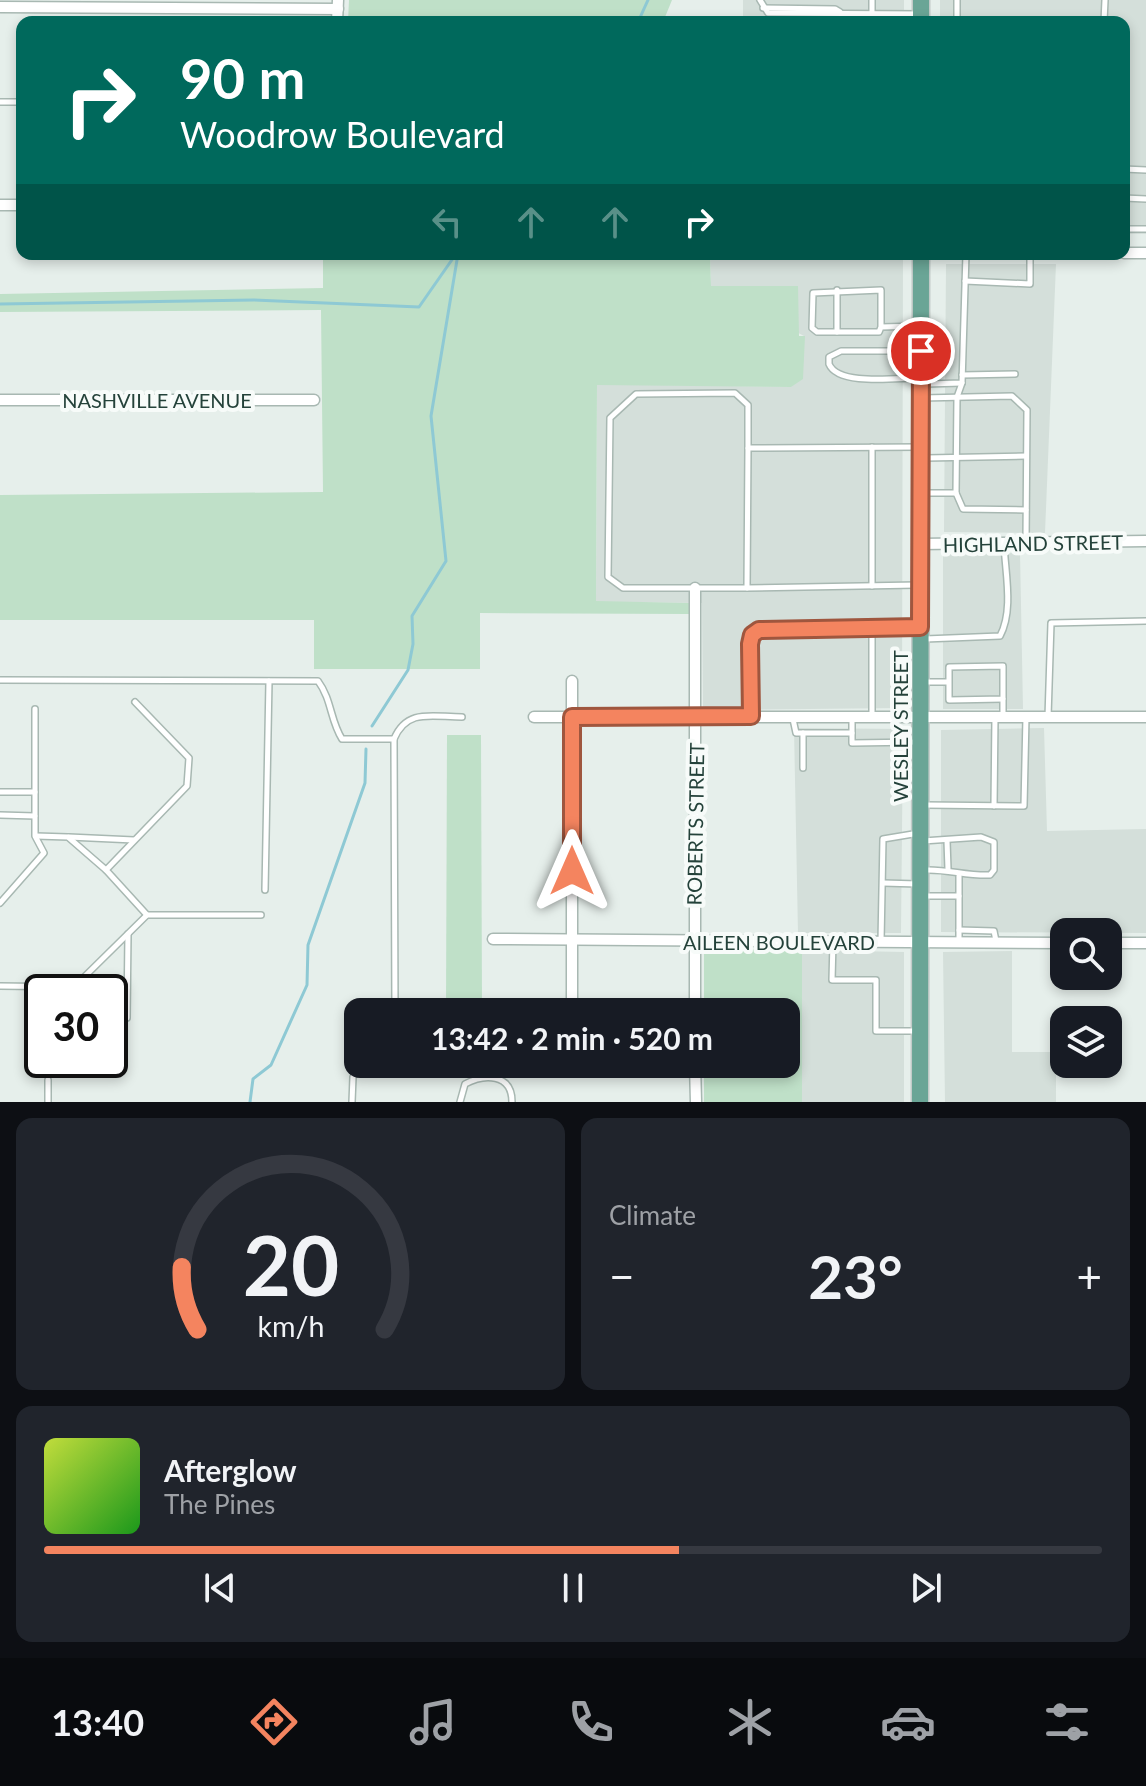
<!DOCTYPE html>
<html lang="en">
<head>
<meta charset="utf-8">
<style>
  :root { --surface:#171b24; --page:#20242c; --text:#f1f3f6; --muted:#9ea1a6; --line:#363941; --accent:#f4845f }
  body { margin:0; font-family:Lato,sans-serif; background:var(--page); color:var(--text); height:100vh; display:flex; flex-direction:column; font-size:30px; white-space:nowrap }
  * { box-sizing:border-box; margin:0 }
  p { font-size:26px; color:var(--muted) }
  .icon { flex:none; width:44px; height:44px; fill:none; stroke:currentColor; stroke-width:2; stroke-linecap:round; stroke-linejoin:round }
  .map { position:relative; height:1102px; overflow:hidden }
  .details { display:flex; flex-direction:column; gap:16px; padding:16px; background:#0d0f14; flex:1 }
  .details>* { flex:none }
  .hud { position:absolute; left:16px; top:16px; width:1114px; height:244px; border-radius:16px; box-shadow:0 4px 12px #0003; background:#00695c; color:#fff; overflow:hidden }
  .controls { position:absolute; left:1050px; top:918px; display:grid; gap:16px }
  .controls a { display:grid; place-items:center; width:72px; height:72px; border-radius:16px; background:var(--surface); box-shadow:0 4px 12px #0003; font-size:40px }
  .speed { position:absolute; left:24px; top:974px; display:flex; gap:16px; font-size:40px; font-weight:700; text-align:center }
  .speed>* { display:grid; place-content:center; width:104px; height:104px; border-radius:50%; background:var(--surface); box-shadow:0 4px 12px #0003; line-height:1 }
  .speed .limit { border:4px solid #111; border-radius:12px; background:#fff; color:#111 }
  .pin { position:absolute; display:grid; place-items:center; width:68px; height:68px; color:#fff; margin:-34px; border:4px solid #fff; border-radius:50%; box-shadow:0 2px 8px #0007 }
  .me { position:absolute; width:88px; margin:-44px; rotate:0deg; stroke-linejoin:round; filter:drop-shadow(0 0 6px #0008) }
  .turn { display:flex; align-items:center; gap:28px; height:168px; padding:0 32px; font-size:36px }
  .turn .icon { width:104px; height:104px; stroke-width:2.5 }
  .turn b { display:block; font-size:56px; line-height:68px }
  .lanes { display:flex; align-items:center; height:76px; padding:0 32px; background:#0003; justify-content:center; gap:40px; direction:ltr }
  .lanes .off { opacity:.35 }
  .big { font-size:60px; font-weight:700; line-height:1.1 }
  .details .widget { flex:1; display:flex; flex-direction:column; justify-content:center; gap:12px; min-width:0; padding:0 28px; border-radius:16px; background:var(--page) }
  .details .dial { align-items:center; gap:0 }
  .dial svg { height:208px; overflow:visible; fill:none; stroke:var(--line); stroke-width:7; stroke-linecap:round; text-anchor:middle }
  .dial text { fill:var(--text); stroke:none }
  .song { display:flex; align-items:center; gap:24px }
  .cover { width:96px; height:96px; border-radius:12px; background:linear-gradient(135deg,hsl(70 70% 55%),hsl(120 70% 35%)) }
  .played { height:8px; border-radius:4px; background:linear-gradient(90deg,var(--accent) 60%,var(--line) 60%) }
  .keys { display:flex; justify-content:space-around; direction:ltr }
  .heat { display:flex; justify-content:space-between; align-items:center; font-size:44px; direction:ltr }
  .details .tiles { flex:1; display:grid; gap:16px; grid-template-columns:1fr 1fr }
  .widget:last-child { grid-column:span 2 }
  .trip { position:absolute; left:344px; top:998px; width:456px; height:80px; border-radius:16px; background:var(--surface); box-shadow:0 4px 12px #0003; font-weight:700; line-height:80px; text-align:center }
  .menu { display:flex; height:128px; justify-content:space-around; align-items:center; background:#090b0e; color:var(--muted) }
  .menu .icon { width:56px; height:56px }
  .menu .selected { color:var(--accent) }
  .menu b { font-size:36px; color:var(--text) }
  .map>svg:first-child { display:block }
</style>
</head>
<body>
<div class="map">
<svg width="1146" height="1102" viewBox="0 0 1146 1102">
  <rect width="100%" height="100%" fill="#e6efeb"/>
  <g fill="#d4dfda">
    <rect x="743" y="0" width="161" height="22"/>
    <path d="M940,0H1146V234H1124V22H940Z"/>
    <path d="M710,254H903L902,708L703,710L702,603L596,602L597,384L791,387L804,336L711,286Z"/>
    <path d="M946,264H1056L1045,533L944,532Z"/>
    <path d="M1020,553L1023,709H943V554Z"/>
    <path d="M794,728L903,729L901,933H798Z"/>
    <path d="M1044,728L1047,831L1146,829V933L941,932V730Z"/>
    <path d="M802,950L904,952V1102H802Z"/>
    <path d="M1012,951V1052H1056V1102H945L943,952Z"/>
  </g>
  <g fill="#bfe0c8">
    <path d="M349,0H672L663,22H348Z"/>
    <path d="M323,254H710L711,286H798L799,336H805L803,379L791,387L597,385L596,601L689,603V614L480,613V669H314V620H0V495L323,492L321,310L0,312V294L323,288Z"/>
    <path d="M447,735H481L482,1012H446Z"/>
    <path d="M713,949L802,950V1102H704V1064H786V1012H704V954Z"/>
  </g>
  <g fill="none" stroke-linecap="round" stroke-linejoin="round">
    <g stroke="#8ec9d4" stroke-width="3">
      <path d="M638,22L648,0"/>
      <path d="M0,304L254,300L419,307L456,254"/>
      <path d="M372,726L408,670L413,644L412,616L446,561L431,416L458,254"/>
      <path d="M250,1102L253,1079L271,1065L307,985L308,945L365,783L366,749"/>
    </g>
    <g stroke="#a8b8b2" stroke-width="8">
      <g id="lane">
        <path d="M760,0L768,13L920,14"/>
        <path d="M872,0V14"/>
        <path d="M763,8L835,9L840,12"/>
        <path d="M957,22V0"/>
        <path d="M1104,22L1105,0"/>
        <path d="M0,102H22"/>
        <path d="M1124,169L1146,170"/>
        <path d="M1124,198L1146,199"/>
        <path d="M1124,229H1146"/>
        <path d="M965,281L1030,284V254"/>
        <path d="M837,290V332"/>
        <path d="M881,327L879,332H817L812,328L813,293L881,290V327L920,326"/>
        <path d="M962,375L1015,374"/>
        <path d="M917,378C896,378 838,386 829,364V357L841,351H920"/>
        <path d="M926,384L962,383L966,254"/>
        <path d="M922,398L1012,396L1027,410L1026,542"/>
        <path d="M926,458L1026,456"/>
        <path d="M926,493H956L957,397L962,383"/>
        <path d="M956,493L963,509L1026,510"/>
        <path d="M917,585L747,588L748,448L920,447"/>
        <path d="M872,586V447"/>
        <path d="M747,588H623L608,577L610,418L636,394L735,393L748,405V448"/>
        <path d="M925,639L1000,636C1014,610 1005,572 1004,543"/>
        <path d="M0,680L318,681C332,700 330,720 342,739H394"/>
        <path d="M925,682H949V667L1003,666V699L949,700V682"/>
        <path d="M135,702L189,758L187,786L106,870L147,915"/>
        <path d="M751,716L750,644L752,635L759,630L919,627"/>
        <path d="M852,716V743L919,742"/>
        <path d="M872,716V628"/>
        <path d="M1003,716V699"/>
        <path d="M1048,717L1051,623L1146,621"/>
        <path d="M793,719L796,733H852"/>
        <path d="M803,733V768"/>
        <path d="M0,792H35"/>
        <path d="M925,805L1024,806L1026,717"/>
        <path d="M994,806L995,717"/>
        <path d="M0,815L35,816"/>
        <path d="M36,836L68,837L106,870"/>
        <path d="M69,837L134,840"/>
        <path d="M923,841L981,837L994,842V870L990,875C966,876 948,869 925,870"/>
        <path d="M947,841L948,869"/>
        <path d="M883,883L918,884"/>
        <path d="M265,890L269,681"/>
        <path d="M925,896H959"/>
        <path d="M0,903L44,853L35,836V709"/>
        <path d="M959,930L994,931L996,941"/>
        <path d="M881,941L883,839L919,833"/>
        <path d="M833,942L832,980H876V1031H919"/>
        <path d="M959,942V876"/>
        <path d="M0,986L74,987L147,915H261"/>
        <path d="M75,987L127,988"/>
        <path d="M395,1012L394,739C407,708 432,717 462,717"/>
        <path d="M127,1018L128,934"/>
        <path d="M48,1102V1080"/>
        <path d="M352,1102L353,1077L361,1064"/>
        <path d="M460,1102L465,1084C484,1074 512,1073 512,1102"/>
      </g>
    </g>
    <g stroke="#a8b8b2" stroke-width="13">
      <g id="street">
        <path d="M0,7L338,9"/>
        <path d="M337,22L338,0"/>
        <path d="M0,205H22"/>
        <path d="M1124,253H1146"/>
        <path d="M0,400H314"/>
        <path d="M920,544L1146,541"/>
        <path d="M572,681V1012"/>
        <path d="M534,717H1146"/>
        <path d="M493,939L1064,943"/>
        <path d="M1108,943H1146"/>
        <path d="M695,1012V588"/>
        <path d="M695,1064L696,1102"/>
      </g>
    </g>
    <g stroke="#c2cac8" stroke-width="19">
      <g id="primary">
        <path d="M921,22V0"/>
        <path d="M920,1102L921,254"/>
      </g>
    </g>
    <use href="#lane" stroke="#fff" stroke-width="5"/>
    <use href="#street" stroke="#fff" stroke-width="10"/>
    <use href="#primary" stroke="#6aa596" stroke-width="16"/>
  </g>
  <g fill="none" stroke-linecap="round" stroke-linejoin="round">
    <g stroke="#9f563e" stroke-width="20">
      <path id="route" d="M572,871V717L751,716L750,644L752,635L759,630L920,627L921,351"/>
    </g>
    <use href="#route" stroke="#f4845f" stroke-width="14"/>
  </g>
  <g text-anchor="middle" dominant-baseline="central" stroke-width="8" stroke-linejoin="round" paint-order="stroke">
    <g font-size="20" fill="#24423a" stroke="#f7fbf9">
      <text x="157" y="400">NASHVILLE AVENUE</text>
      <text transform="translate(1033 543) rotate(-1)">HIGHLAND STREET</text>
      <text transform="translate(900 726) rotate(-90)">WESLEY STREET</text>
      <text transform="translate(695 824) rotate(-89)">ROBERTS STREET</text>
      <text x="779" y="942">AILEEN BOULEVARD</text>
    </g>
  </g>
</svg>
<div class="controls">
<a><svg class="icon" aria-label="search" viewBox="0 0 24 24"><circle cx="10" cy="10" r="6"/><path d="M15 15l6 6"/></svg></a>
<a><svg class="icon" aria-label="layers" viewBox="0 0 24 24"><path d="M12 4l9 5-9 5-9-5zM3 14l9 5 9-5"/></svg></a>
</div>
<div class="speed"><div class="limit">30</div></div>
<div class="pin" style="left:921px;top:351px;background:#d93025"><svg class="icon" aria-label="arrive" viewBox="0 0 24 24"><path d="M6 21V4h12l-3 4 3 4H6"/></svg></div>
<svg class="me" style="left:572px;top:871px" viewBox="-20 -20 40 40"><path d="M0-17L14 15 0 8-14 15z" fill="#f4845f" stroke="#fff" stroke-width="4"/></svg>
<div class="trip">13:42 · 2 min · 520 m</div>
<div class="hud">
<div class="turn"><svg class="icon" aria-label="right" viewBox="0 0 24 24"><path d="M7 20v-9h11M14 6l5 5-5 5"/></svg><div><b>90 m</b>Woodrow Boulevard</div></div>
<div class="lanes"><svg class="icon off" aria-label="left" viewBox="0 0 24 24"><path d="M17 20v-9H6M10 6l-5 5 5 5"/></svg><svg class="icon off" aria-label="ahead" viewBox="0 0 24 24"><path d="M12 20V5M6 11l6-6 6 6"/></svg><svg class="icon off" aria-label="ahead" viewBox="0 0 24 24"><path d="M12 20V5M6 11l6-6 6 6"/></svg><svg class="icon" aria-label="right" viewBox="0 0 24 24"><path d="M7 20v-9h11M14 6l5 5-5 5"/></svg></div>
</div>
</div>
<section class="details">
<div class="tiles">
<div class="widget dial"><svg viewBox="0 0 100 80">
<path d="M14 69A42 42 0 1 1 86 69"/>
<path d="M14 69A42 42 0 0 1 8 45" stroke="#f4845f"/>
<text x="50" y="56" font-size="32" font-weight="700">20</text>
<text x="50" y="72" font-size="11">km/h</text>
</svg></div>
<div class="widget"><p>Climate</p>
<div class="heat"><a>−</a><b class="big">23°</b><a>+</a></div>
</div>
<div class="widget">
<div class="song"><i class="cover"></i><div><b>Afterglow</b><p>The Pines</p></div></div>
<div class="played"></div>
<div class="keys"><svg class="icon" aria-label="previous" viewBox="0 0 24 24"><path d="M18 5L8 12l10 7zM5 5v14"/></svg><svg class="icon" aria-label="pause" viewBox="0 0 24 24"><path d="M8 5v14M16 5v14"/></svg><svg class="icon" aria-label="next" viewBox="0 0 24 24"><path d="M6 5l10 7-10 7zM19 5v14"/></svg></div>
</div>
</div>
</section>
<nav class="menu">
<b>13:40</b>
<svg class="icon selected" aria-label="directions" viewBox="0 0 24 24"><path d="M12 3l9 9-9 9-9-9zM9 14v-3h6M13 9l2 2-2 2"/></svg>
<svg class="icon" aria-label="music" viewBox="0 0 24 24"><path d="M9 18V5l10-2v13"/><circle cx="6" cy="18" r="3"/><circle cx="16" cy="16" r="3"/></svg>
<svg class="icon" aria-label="phone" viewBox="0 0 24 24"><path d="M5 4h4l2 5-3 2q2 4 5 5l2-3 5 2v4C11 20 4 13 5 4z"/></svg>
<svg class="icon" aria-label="climate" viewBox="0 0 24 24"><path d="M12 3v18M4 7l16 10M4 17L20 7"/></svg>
<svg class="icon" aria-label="car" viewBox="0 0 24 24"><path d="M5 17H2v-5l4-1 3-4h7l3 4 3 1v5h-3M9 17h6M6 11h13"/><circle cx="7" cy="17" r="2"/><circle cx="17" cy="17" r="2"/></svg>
<svg class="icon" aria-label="filters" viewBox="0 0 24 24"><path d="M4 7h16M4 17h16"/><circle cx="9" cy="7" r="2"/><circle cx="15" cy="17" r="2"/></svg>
</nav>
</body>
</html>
